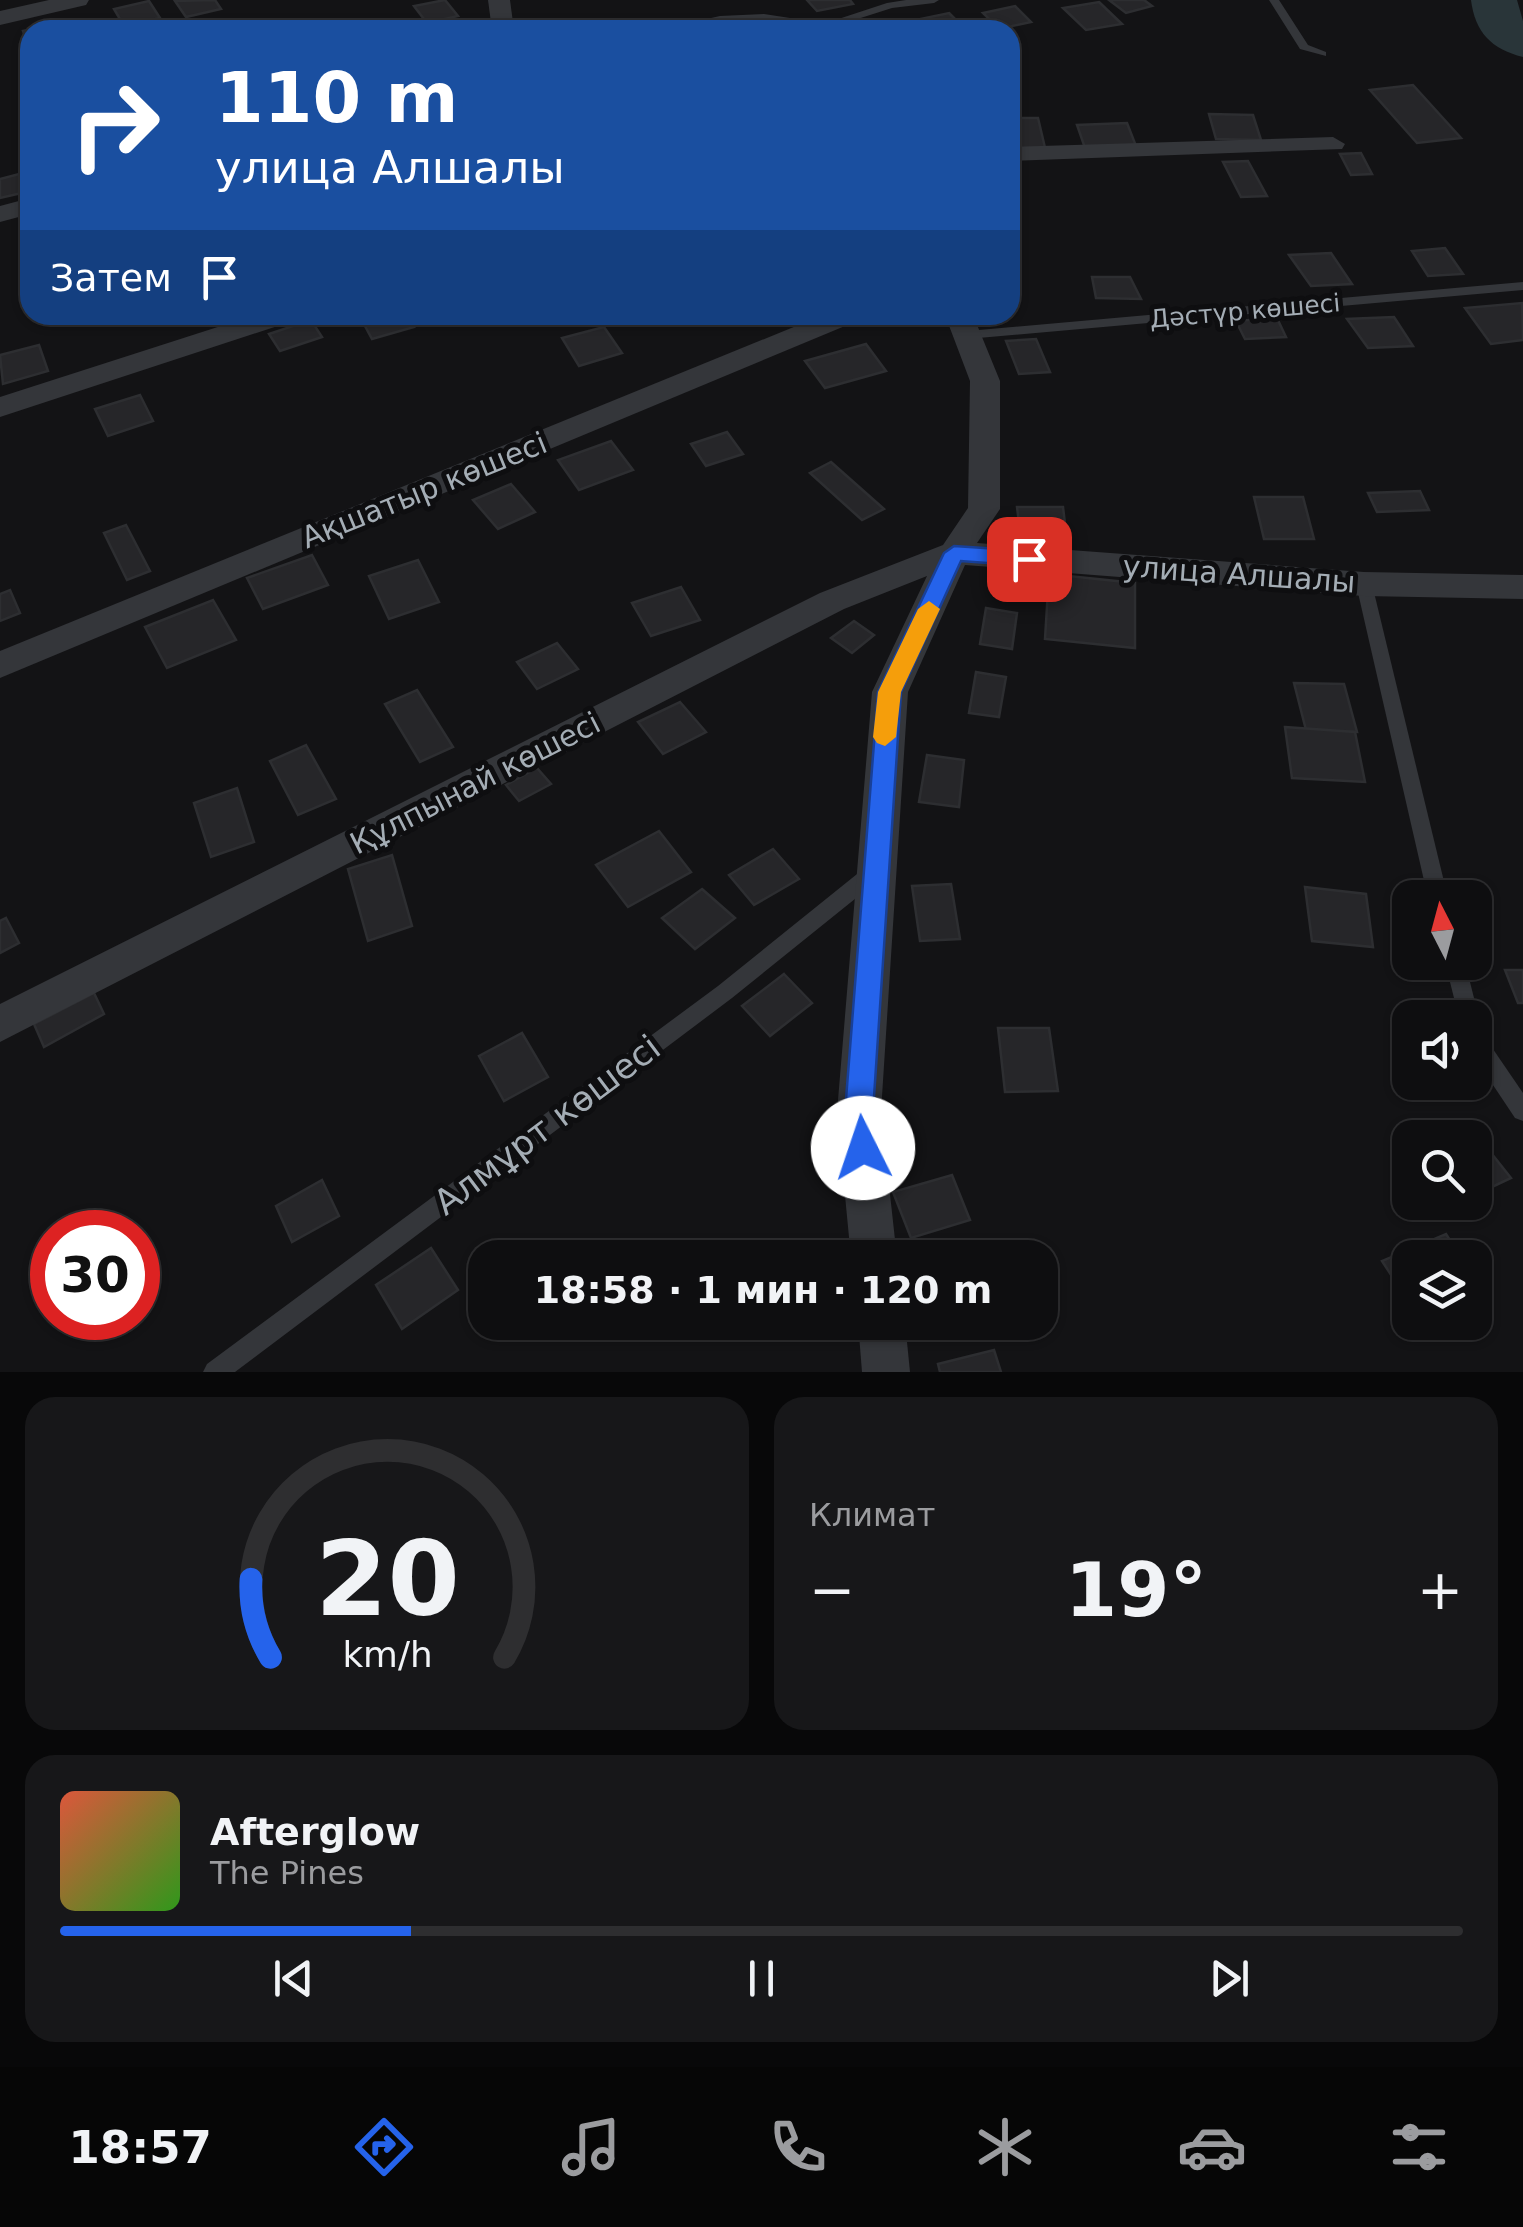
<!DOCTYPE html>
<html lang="ru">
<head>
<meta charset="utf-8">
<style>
  :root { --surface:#0e0e10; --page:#171719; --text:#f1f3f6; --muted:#9b9c9f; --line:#2e2e30; --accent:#2563eb }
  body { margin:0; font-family:"DejaVu Sans",sans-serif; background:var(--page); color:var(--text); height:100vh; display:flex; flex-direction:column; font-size:38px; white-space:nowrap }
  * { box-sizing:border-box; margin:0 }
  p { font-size:32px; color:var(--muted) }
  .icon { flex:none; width:55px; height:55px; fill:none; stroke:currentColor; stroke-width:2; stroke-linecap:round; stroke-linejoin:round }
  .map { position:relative; height:1372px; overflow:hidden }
  .sheet { display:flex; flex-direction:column; gap:25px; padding:25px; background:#080809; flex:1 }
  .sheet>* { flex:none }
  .banner { position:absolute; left:20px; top:20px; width:1000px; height:305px; border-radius:30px; box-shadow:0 2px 8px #0004,0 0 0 2px var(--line); background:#1a4fa0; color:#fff; overflow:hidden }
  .needle { width:65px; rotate:354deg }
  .controls { position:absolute; left:1392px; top:880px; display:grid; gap:20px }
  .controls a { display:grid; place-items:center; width:100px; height:100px; border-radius:20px; background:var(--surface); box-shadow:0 2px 8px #0004,0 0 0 2px var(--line); font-size:50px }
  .speed { position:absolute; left:30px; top:1210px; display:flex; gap:20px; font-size:50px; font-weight:700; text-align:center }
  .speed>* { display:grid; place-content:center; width:130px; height:130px; border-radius:50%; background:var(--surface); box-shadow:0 2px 8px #0004,0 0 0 2px var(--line); line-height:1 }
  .speed .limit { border:15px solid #d22; background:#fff; color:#111 }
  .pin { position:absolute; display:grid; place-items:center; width:85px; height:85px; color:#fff; margin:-42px; border-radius:20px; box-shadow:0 5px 15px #0006 }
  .me { position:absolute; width:110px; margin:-55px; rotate:356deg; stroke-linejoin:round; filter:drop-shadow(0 0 8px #0008) }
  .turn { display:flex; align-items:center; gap:35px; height:210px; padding:0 30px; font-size:45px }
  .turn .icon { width:130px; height:130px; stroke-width:2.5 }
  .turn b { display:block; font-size:70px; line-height:85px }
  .then { display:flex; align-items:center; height:95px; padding:0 30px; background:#0003; gap:20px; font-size:38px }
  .big { font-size:75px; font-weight:700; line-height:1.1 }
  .sheet .tile { flex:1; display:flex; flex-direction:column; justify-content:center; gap:15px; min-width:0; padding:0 35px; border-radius:30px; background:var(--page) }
  .sheet .dial { align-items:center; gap:0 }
  .dial svg { height:260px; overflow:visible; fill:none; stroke:var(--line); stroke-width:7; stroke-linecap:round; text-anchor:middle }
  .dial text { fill:var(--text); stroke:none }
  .song { display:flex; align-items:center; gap:30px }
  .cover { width:120px; height:120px; border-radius:15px; background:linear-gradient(135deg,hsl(10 70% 55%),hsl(110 70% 35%)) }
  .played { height:10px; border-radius:5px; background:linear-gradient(90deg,var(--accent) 25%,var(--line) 25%) }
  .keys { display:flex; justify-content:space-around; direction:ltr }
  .heat { display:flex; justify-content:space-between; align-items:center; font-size:55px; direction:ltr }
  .sheet .tiles { flex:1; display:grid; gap:25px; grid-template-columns:1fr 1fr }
  .tile:last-child { grid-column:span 2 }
  .trip { position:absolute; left:468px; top:1240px; width:590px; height:100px; border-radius:30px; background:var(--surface); box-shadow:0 2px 8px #0004,0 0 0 2px var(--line); font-weight:700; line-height:100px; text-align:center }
  .tabs { display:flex; height:160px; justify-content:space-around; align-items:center; background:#060606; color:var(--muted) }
  .tabs .icon { width:70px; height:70px }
  .tabs .current { color:var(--accent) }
  .tabs b { font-size:45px; color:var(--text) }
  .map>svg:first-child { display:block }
</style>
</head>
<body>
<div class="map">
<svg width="1523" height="1372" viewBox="0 0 1523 1372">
  <rect width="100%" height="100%" fill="#131315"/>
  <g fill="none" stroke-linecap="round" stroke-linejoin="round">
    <path fill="#293539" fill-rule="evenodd" d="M1471,0H1517L1523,21V57C1491,49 1475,32 1471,0Z"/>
  </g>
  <g fill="#262629" stroke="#2d2e31" stroke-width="2.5">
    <path d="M215,0L221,9L186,17L175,1Z"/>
    <path d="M445,0L458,16L427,23L414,6Z"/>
    <path d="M807,0H850L853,4L817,11Z"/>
    <path d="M1109,0H1144L1152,6L1126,13Z"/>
    <path d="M149,1L160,18L124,26L114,9Z"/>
    <path d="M1099,2L1122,24L1086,30L1063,8Z"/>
    <path d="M1015,6L1031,22L999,29L983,13Z"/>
    <path d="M949,13L966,30H920L911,21Z"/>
    <path d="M78,20L82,30H30L28,45L23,31Z"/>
    <path d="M1413,85L1461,138L1417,143L1370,90Z"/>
    <path d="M1209,114L1253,115L1261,140L1216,139Z"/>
    <path d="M1010,118H1038L1046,152H1010Z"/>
    <path d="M1127,123L1136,146L1085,148L1077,125Z"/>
    <path d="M1361,153L1372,174L1351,175L1340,154Z"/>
    <path d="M1248,161L1267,196L1241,197L1223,162Z"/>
    <path d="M23,173L30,191L0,198V179Z"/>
    <path d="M1445,248L1463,274L1428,276L1412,251Z"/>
    <path d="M1331,253L1352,284L1311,286L1289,255Z"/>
    <path d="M1092,277H1130L1141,299L1096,298Z"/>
    <path d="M1522,303L1523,340L1491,344L1465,308Z"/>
    <path d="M359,315H407L414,327L372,339Z"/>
    <path d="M1394,317L1413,346L1368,348L1347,319Z"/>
    <path d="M1277,318L1286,337L1245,339L1236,321Z"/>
    <path d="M311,320L322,337L280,351L269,334Z"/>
    <path d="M604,327L622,353L579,366L562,338Z"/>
    <path d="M1036,339L1050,372L1019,374L1006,341Z"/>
    <path d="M866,344L886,371L825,388L805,361Z"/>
    <path d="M39,345L48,371L3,384L0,355Z"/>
    <path d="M140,395L153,421L108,436L95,409Z"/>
    <path d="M727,432L743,454L706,466L691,444Z"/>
    <path d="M611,441L633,470L579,490L558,460Z"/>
    <path d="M831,462L884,509L862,520L810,473Z"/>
    <path d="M511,484L535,512L498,529L473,500Z"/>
    <path d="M1420,491L1429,510L1377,512L1368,493Z"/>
    <path d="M1254,497H1303L1314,539H1264Z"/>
    <path d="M1017,507H1063L1066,532L1020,531Z"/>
    <path d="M126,525L150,571L127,580L104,533Z"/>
    <path d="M312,555L328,585L263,609L247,578Z"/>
    <path d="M418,560L439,602L389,619L369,576Z"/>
    <path d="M1049,574L1135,583V648L1045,639Z"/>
    <path d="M681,587L700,620L651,636L632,603Z"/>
    <path d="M10,590L20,613L0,621V594Z"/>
    <path d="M213,600L236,640L167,668L145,627Z"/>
    <path d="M986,608L1017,613L1012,649L980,644Z"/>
    <path d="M854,621L874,635L852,653L831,638Z"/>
    <path d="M557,643L578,669L537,689L517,662Z"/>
    <path d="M976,672L1006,677L999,717L969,713Z"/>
    <path d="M1294,683L1344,684L1357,732L1306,730Z"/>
    <path d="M417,690L453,747L420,762L385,704Z"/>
    <path d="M680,702L706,732L663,754L638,722Z"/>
    <path d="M1285,727L1355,732L1365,782L1292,778Z"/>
    <path d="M306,745L336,799L298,815L270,761Z"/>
    <path d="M927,755L964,760L959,807L919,802Z"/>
    <path d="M537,768L551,784L519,801L506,785Z"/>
    <path d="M237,788L254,842L211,857L194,803Z"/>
    <path d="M659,831L691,872L628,907L596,865Z"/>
    <path d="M773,849L799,879L754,905L729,875Z"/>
    <path d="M392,855L412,926L368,941L348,869Z"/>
    <path d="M951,884L960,939L920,941L912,886Z"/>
    <path d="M1305,887L1366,894L1373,947L1312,941Z"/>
    <path d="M702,889L735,918L695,949L662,918Z"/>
    <path d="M6,918L19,943L0,953V921Z"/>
    <path d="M1505,970H1523V1003H1518Z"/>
    <path d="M784,974L812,1003L770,1036L742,1006Z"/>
    <path d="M94,993L104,1014L44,1047L34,1024Z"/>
    <path d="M998,1028H1049L1058,1091L1005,1092Z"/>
    <path d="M522,1033L548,1077L504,1101L479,1056Z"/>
    <path d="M1480,1139L1511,1178L1475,1195V1142Z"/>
    <path d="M952,1175L970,1220L911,1238L893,1192Z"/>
    <path d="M322,1180L339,1216L292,1242L276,1206Z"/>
    <path d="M1446,1234L1461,1258H1410V1304L1382,1261Z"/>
    <path d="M431,1248L458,1290L402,1329L376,1285Z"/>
    <path d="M994,1350L1001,1372H940L938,1364Z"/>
  </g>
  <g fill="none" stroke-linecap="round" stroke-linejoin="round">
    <g fill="#34363a" fill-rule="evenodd">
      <path d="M906,0H939L934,3L892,8L823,30H805L887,3Z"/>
      <path d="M1269,0H1279L1308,45L1326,52V56L1300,49Z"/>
      <path d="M1523,282V290L967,339L960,335L967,331Z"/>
      <path d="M1364,578L1372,584L1448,898H1428L1356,584Z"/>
      <path d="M874,864L881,866L884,872L881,878L732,998L235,1372H203L207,1364L718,986L867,866Z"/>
      <path d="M1445,962H1465L1479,1018L1476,1024L1475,1018H1459Z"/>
      <path d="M1475,1031L1482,1033L1523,1093V1121L1515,1118L1475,1058Z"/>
    </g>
    <g fill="#34363a" fill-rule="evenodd">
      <path d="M49,0H89L86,5L0,25V11Z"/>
      <path d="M488,0H510L514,30H492Z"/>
      <path d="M764,14L803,20L822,30H677L680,25L720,16Z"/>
      <path d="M1333,137L1345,144L1342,149L1010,161V147Z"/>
      <path d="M30,198V214L0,222V206Z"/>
      <path d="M255,315H297L293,321L0,417V397Z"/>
      <path d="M823,315H861L857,321L0,678V651Z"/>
      <path d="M945,315H973L1000,381V509L977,543L1364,572L1523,575V599L1364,596L965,565L908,692L881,1112L897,1258H851L837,1112L872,692L927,576L844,609L0,1042V1004L820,593L943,545L968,508L970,381Z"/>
      <path d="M858,1322H905L910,1372H862Z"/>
    </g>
  </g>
  <path fill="#2563eb" stroke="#184099" stroke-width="2.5" d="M954,546L1029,551L1040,559L1029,566L961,561L901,692L873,1112L877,1148L873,1158L863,1162L853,1158L845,1112L878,692L944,553Z"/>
  <path fill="#f59e0b" d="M929,601L940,609L901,692L896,737L885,746L877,743L873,737L878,692L918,609Z"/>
  <g text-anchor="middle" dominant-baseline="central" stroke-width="10" stroke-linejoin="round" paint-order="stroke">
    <g font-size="25" fill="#a4adb5" stroke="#0e0e10">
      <text transform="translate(1245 311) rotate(-5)">Дәстүр көшесі</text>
    </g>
    <g font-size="30" fill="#a4adb5" stroke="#0e0e10">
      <text transform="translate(424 490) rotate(-22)">Ақшатыр көшесі</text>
      <text transform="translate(1239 574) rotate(4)">улица Алшалы</text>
      <text transform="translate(475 783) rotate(-27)">Құлпынай көшесі</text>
    </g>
    <g font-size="35" fill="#a4adb5" stroke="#0e0e10">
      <text transform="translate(547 1125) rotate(-37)">Алмұрт көшесі</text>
    </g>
  </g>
</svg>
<div class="controls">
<a><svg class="needle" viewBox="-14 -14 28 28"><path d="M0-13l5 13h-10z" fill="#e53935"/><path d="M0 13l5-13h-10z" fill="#9b9c9f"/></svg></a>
<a><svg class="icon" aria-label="sound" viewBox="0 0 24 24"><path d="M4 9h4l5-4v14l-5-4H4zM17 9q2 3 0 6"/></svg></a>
<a><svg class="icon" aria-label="search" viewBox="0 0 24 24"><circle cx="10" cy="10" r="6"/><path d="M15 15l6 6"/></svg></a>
<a><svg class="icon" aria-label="layers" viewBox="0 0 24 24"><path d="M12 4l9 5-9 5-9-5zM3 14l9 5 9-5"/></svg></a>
</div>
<div class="speed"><div class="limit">30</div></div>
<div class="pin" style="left:1029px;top:559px;background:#d93025"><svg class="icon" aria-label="arrive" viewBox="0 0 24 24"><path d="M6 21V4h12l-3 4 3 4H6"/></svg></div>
<svg class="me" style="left:863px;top:1148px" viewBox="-20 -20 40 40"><circle r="19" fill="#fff"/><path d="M0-13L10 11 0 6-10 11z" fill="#2563eb"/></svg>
<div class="trip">18:58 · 1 мин · 120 m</div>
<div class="banner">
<div class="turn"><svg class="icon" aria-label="right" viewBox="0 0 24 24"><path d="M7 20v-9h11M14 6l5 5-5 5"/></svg><div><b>110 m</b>улица Алшалы</div></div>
<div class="then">Затем<svg class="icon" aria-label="arrive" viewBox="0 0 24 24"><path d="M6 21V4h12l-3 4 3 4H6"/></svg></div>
</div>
</div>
<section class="sheet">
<div class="tiles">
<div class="tile dial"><svg viewBox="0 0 100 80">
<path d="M14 69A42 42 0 1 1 86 69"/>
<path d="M14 69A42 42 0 0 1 8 45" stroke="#2563eb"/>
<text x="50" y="56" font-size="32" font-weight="700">20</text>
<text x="50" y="72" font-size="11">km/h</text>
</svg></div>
<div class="tile"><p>Климат</p>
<div class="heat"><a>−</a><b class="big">19°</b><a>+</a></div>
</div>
<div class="tile">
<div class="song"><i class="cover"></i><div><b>Afterglow</b><p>The Pines</p></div></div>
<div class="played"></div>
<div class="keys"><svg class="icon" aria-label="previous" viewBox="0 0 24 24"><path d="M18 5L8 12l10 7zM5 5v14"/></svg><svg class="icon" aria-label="pause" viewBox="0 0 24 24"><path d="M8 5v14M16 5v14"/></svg><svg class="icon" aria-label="next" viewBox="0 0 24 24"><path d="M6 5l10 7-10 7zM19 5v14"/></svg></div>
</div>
</div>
</section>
<nav class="tabs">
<b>18:57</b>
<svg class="icon current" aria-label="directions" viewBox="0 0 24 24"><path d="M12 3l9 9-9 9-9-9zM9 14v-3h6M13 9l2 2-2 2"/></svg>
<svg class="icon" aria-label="music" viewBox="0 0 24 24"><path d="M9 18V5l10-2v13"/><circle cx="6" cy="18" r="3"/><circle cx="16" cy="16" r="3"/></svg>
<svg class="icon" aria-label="phone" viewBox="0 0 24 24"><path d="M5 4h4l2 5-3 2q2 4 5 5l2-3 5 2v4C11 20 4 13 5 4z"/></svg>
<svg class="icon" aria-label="climate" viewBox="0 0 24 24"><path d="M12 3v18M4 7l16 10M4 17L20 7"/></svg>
<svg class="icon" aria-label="car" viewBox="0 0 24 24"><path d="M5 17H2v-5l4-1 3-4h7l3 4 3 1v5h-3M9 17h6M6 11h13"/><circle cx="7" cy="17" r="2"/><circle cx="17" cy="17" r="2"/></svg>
<svg class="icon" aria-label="filters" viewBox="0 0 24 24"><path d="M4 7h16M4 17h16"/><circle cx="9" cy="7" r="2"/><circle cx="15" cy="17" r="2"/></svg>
</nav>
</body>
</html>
